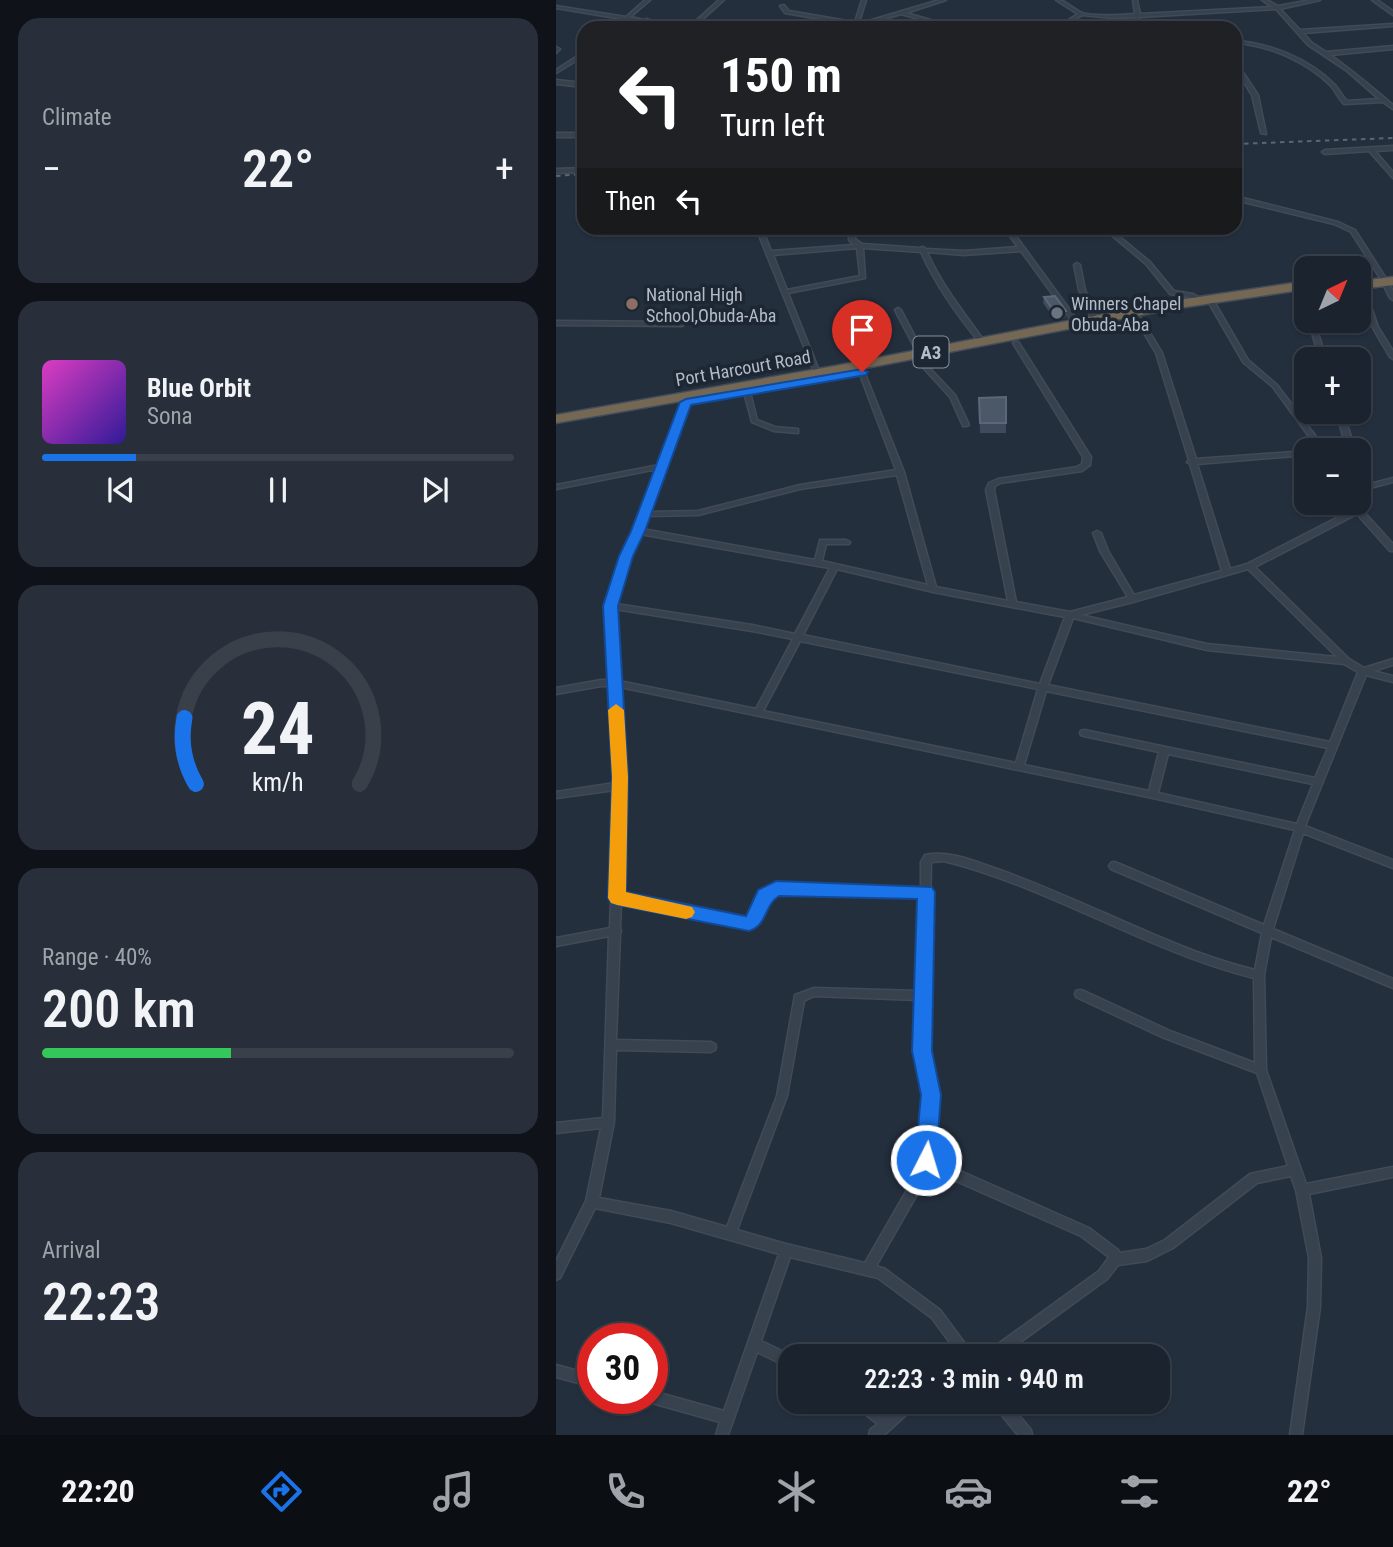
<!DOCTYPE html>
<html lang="en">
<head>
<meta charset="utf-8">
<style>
  :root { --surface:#1b232e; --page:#282f3a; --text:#f1f3f6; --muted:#a0a4aa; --line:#39404a; --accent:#1a73e8 }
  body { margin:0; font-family:"Roboto Condensed",sans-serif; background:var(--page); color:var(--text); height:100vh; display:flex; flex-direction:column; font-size:26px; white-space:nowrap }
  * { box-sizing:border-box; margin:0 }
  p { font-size:23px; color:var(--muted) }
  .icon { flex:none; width:38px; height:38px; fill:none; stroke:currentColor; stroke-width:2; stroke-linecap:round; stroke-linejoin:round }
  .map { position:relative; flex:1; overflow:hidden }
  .side { display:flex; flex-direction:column; gap:18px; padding:18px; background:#0f1319; width:556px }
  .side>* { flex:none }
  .guide { position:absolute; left:21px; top:21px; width:665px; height:214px; border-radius:21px; box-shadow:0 2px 5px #0004,0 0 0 2px var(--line); background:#202124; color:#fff; overflow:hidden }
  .needle { width:46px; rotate:43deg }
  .fabs { position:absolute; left:738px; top:256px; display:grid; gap:14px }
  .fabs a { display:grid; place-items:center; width:77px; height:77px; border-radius:14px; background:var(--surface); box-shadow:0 2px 5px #0004,0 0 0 2px var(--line); font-size:35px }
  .speed { position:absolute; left:21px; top:1323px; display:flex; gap:14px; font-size:35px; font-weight:700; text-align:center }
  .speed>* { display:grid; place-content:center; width:91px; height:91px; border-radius:50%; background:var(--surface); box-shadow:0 2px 5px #0004,0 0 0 2px var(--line); line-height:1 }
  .speed .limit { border:10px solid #d22; background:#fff; color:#111 }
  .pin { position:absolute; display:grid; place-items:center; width:60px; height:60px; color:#fff; margin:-72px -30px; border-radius:50% 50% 50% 0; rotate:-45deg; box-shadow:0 0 7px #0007 }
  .pin .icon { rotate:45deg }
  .me { position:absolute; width:77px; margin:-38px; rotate:5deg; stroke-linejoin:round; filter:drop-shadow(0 0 5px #0008) }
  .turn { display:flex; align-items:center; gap:24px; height:147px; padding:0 28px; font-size:32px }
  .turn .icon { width:91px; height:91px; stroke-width:2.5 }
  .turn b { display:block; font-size:49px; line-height:60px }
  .then { display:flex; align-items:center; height:66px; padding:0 28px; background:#0003; gap:14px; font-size:26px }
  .big { font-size:52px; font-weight:600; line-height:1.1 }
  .side .widget { flex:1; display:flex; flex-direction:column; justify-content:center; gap:10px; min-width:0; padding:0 24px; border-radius:21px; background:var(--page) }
  .side .dial { align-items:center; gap:0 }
  .dial svg { height:182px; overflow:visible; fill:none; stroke:var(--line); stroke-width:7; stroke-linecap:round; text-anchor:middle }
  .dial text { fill:var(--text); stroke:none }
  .song { display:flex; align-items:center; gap:21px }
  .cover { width:84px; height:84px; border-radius:10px; background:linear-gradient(135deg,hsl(310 70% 55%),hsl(250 70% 35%)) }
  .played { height:7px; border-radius:4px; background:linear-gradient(90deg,var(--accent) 20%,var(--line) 20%) }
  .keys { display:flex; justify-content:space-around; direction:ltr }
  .heat { display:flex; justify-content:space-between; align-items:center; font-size:38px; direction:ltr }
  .charge { height:10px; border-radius:5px; background:linear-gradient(90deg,#34c759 40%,var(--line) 0) }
  .trip { position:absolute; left:222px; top:1344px; width:392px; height:70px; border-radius:21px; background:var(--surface); box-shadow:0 2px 5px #0004,0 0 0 2px var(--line); font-weight:600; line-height:70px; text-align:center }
  .menu { display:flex; height:112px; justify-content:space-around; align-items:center; background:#0b0e12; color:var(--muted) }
  .menu .icon { width:49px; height:49px }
  .menu .selected { color:var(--accent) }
  .menu b { font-size:32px; color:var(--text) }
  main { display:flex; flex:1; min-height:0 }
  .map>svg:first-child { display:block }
</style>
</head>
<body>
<main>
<section class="side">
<div class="widget"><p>Climate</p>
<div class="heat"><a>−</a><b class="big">22°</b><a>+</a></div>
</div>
<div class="widget">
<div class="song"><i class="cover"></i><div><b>Blue Orbit</b><p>Sona</p></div></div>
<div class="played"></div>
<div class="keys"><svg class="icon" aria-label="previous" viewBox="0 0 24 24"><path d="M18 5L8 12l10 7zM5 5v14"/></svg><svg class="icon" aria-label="pause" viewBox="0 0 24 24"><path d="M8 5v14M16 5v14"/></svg><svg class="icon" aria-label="next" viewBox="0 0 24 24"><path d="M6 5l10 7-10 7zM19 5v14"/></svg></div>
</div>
<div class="widget dial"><svg viewBox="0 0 100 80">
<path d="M14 69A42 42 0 1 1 86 69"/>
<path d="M14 69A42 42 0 0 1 9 40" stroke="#1a73e8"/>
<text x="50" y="56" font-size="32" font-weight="700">24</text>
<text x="50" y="72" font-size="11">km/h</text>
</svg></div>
<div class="widget"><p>Range · 40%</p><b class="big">200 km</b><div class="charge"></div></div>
<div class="widget"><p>Arrival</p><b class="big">22:23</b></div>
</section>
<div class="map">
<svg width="837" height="1435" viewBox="0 0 837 1435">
  <rect width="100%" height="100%" fill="#242f3e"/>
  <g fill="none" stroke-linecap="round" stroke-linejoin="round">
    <g stroke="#414a57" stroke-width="3">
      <g id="street">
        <path d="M89,0H94L74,17L88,20L91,19L93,20L133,27L163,0H168L137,28H123L89,23L78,28H72L84,22L0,8V6L70,17Z"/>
        <path d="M306,0H310L304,19L299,25L383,0H390L350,13L402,28H395L345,14L298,28H291L294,24L229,13L224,6L228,5L233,11L297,22L300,19Z"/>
        <path d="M500,0C511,0 516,9 526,13C539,17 566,15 579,14L577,0H581L584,14L716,7L706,0H711L722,6L755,0H764L724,9L744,30L837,24V26L747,33L756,43L770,52L837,46V49L774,55C796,70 817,88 837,105V109L827,102L788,104C783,99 780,92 775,86C751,62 713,45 679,43V41C714,43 753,59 778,84C783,89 786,96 791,101L823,99L791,71L752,45L720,9L584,17L581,28H577L579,17L557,18L526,15L505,28H500L522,14Z"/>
        <path d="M816,0H821L837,11V15Z"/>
        <path d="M444,21L448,22L437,28H431Z"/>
        <path d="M0,47L4,49L0,53Z"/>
        <path d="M26,53H28V56L0,73V70Z"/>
        <path d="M679,63H681L702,95L710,134L705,133L696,95L679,68Z"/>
        <path d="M0,80L28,83V87L0,84Z"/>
        <rect x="0" y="133" width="28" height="4"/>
        <path d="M837,146V150L819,151L837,172V178L813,151L769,154L766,152L769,150Z"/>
        <path d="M28,168V172L0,173V169Z"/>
        <path d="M679,196L782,222L799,230L829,277L824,278L795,232L778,224L679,200Z"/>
        <path d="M200,228H206L215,251L298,245L293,240V228H299V239L306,244L364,248L367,247L370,249L408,251L462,247L448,228H454L524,324L521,326L519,325L465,251L408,255L371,252C386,286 408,313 429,342L428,343H424C401,315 380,286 365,252L307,248L309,278L232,293L264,373L261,375L259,374ZM301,248L304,276L231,290L217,255Z"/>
        <path d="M547,228H553L594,262L618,291L637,294L646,299V301H642L633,297L614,294L590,264Z"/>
        <path d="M521,263L524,265L529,290L542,320L541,321H537L536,320L523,290L518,265Z"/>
        <path d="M829,280L831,281L837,291V300L834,298L826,282Z"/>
        <path d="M803,282L807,284L822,327L837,351V359L834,357C821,335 803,308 803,282Z"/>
        <path d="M745,288C752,291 751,301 751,308L748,306L742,290Z"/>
        <path d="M656,301L659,303L692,360L721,385L770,450H763L717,387L687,362L653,303Z"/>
        <path d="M342,308L345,310L368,354L367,355L365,356L362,354L339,310Z"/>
        <path d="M582,316L585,318L606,353L640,459L751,451V455L641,464L674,569L691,564L798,509V502H803V500L806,502V510L837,544V551H834L801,514L699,567L793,659L808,668L837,659V665L817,671L837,676V682L810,675L749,826L837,860V868L747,833L717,929L837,979V988L715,937L708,975L710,1070L750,1184L837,1167V1177L753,1194L765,1258L764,1307L746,1435H734L752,1307L753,1258L740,1190L735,1176L701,1183L617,1248L591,1261L562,1265L551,1279L445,1356H429L431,1352L543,1271L553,1257L525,1236L375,1170L320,1266L329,1269L384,1310L415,1352L417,1356H404L376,1318L322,1278L234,1257L205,1341L236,1356H234V1368L201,1352L172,1435H160L164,1422L96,1403L92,1401L90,1398H96V1391L168,1411L223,1254L115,1223L39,1208L4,1278L0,1280V1261L30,1201L45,1128L0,1133V1123L47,1118L53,936L0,946V938L54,928L59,790L0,798V792L59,783V777L55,686H45L0,694V688L45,680H55L51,606L66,556L78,531L101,469L0,489V485L103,465L127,402L130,400L133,402L93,512L142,511L244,485L340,470L303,372L304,371H308L348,472L380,587L452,601L430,490L433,483L442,479L521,467L526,464L527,457L457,343L460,341L463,343L535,457L534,465L526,471L444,483L439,486L438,490L460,602L514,612L572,597L544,551L537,533L541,531L545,533L552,551L578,595L666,571L634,464L631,462L633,460L600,353L579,318ZM341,475L372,585L266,561L270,544H293L294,542L290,540H264L259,560L86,529L91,516L142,515L244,489ZM84,534L262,566L274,568L239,634L196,625L60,604L74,556ZM281,569L377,592L509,617L484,684L247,635ZM692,569L781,657L651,644L525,615L577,602ZM59,609L196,631L237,639L200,709L63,681ZM517,618L651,650L788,664L802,672L774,742L492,685ZM244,641L482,689L460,763L207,711ZM64,687L597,798L739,830L708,925L561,863L558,862L555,863L553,866L555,869L706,933L699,970C671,963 644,954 618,943C559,919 501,890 441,869C418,861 393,850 369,855L365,862V888L220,884C201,892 203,906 191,920L65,895L69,777ZM490,691L772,748L759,778L528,730L525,731L524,733L525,735L528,736L603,752L593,791L468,765ZM612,754L757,784L741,824L602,793ZM388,861C496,888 590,951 698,978L699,1063L614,1031L528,991L524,990L520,991L519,994L520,997L606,1037L701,1073L732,1166L694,1174L609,1240L590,1249L564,1253L562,1250L533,1228L377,1159L376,1158L380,1095L371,1051L375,862ZM221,892L364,896L362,991L258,988L239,995L221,1096L171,1227L115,1211L43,1198L58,1122L60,1050L155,1052L159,1050L160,1047L159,1044L155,1042L60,1040L64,934L65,931L64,928L65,903L193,928C208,920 207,901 221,892ZM258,996L362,1000L361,1051L370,1095L364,1160L366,1164L309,1263L230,1244L181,1230L231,1096L248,1001Z"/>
        <path d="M752,320H758L770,359H764Z"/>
        <path d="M0,321L126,322L129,324L126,326L0,325Z"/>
        <path d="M364,359L366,360L399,395L413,425L411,426H407L394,397L362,362V360Z"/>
        <path d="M191,390L194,392L201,420L219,427L242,429V433L218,431L196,422L188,392Z"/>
        <path d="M780,411H787L799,450H791Z"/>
        <path d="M837,478V482L803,491V487Z"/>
        <path d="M0,1365L37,1375V1387L0,1377Z"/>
        <path d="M299,1402H315L331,1415L345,1402H360L359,1407L328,1435H313L314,1430L322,1424L300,1407Z"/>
        <path d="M438,1402H452L475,1430L476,1435H462L439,1407Z"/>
      </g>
    </g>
    <g stroke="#434c59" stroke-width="3">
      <g id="highway">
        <path d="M837,277V285L803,289V281Z"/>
        <path d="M751,281V289L616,309L279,374L0,423V415L279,366L616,301Z"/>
      </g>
    </g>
    <use href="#street" fill="#38414e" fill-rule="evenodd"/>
    <use href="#highway" fill="#746855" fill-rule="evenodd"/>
    <g stroke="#5a6575" stroke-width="2" stroke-dasharray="4.5 4.5" stroke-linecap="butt">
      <path d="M679,144L837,138"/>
      <path d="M0,176L28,174"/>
    </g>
  </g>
  <g fill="#3f4b5c">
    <path d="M488,297L510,318L499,320L487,303Z"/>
    <path d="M450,397V433H424L423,398Z"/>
  </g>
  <g fill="#2f3b4b">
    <path d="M212,228H245L246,232L213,235Z"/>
    <path d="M510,311V318L499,320L500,314Z"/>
  </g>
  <g fill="#4b5868" stroke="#5c6777" stroke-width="2">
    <path d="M499,296L510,311L500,314L488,297Z"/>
    <path d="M450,397V423H424L423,398Z"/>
  </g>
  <path fill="#1a73e8" stroke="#114b97" stroke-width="2" d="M306,369L312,372L310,375L135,405L89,531L77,556L62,606L72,777L70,892L190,916L202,890L220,881L376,887L379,892L376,1051L385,1095L380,1160L377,1167L370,1170L362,1167L359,1160L365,1095L356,1051L361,899L223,896C208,905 212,925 193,931L61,905L55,903L52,898L56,777L47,606L63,556L75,531L124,402L130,399Z"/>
  <path fill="#f59e0b" d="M60,704L68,710L72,777L70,892L136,907L139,912L136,917L130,919L61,905L55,903L52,898L56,777L52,710Z"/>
  <circle fill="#8d6e63" stroke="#1d2633" stroke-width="2.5" cx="76" cy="304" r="7"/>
  <circle fill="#6b7280" stroke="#1d2633" stroke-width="2.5" cx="501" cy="313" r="7"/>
  <g text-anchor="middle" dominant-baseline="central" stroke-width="7" stroke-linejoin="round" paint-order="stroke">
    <g font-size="18" fill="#b4bcc9" stroke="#1d2633" text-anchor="start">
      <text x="90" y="294">National High<tspan x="90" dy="21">School,Obuda-Aba</tspan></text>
      <text x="515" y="303">Winners Chapel<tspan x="515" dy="21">Obuda-Aba</tspan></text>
    </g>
    <g font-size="18" fill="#b4bcc9" stroke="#1d2633">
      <text transform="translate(187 368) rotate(-10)">Port Harcourt Road</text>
    </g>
    <rect fill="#1d2633" stroke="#878f9c" stroke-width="2" x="357.5" y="336.5" width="35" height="31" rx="5"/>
    <g font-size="19" font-weight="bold" fill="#b4bcc9">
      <text x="375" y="352">A3</text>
    </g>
  </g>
</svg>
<div class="fabs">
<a><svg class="needle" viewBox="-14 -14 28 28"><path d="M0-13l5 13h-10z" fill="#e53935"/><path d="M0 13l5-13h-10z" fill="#a0a4aa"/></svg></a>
<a>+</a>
<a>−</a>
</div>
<div class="speed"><div class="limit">30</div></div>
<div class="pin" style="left:306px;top:372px;background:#d93025"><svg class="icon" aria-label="arrive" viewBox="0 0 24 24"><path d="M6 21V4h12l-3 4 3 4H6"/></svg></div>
<svg class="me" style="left:370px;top:1160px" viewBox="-20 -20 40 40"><circle r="17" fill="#1a73e8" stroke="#fff" stroke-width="3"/><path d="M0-11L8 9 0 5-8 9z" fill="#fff"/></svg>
<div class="trip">22:23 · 3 min · 940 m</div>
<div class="guide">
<div class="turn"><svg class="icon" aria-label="left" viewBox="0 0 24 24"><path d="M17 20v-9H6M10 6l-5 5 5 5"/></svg><div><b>150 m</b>Turn left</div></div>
<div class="then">Then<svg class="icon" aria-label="left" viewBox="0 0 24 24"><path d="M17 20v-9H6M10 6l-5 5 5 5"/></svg></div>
</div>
</div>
</main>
<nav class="menu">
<b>22:20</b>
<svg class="icon selected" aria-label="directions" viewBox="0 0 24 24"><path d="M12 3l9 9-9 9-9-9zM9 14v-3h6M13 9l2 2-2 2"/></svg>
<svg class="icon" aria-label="music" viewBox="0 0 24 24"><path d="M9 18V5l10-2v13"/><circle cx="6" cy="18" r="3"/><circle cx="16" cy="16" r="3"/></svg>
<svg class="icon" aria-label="phone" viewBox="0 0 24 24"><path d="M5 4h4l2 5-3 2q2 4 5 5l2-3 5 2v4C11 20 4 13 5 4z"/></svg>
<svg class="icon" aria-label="climate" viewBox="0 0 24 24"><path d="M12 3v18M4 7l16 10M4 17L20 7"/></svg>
<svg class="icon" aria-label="car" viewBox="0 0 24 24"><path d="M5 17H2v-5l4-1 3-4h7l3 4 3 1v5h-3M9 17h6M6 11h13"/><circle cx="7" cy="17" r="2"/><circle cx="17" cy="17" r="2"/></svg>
<svg class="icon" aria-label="filters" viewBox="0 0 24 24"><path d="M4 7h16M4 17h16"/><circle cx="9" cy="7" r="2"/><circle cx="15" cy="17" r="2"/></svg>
<b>22°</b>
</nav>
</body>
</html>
